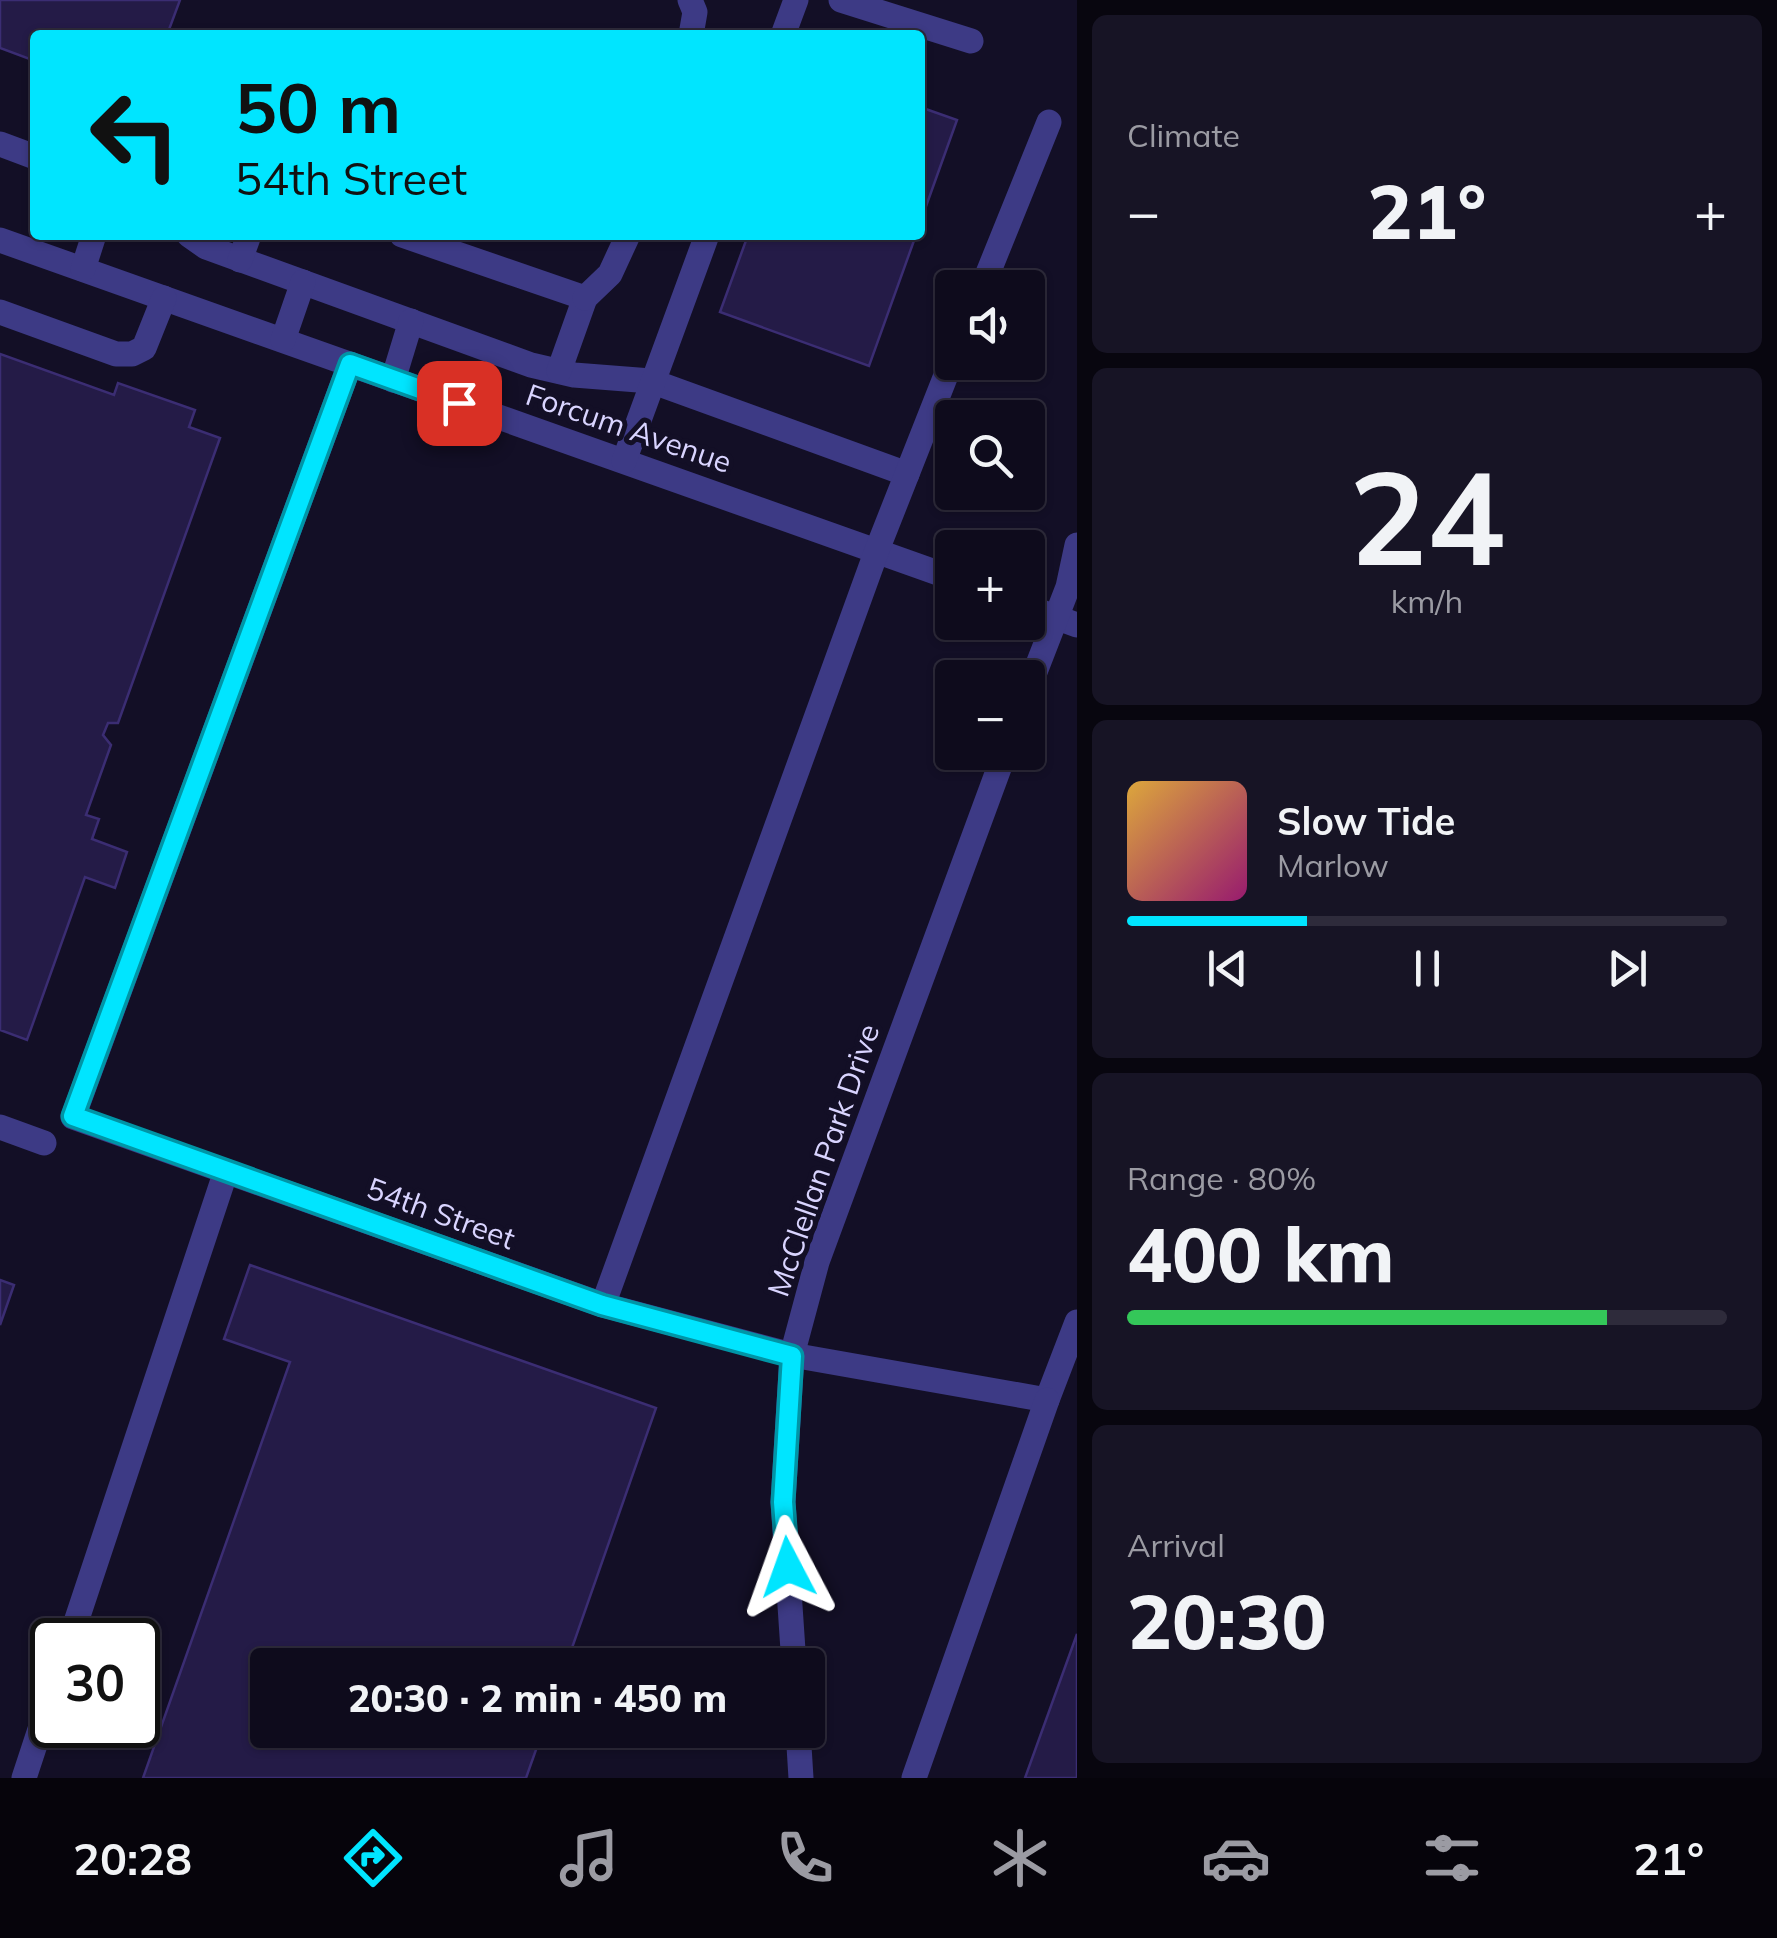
<!DOCTYPE html>
<html lang="en">
<head>
<meta charset="utf-8">
<style>
  :root { --surface:#0e0b1c; --page:#171425; --text:#f1f3f6; --muted:#9b9ba3; --line:#2e2b3b; --accent:#00e5ff }
  body { margin:0; font-family:Mulish,sans-serif; background:var(--page); color:var(--text); height:100vh; display:flex; flex-direction:column; font-size:38px; white-space:nowrap }
  * { box-sizing:border-box; margin:0 }
  p { font-size:32px; color:var(--muted) }
  .icon { flex:none; width:55px; height:55px; fill:none; stroke:currentColor; stroke-width:2; stroke-linecap:round; stroke-linejoin:round }
  .map { position:relative; flex:1; overflow:hidden }
  .side { display:flex; flex-direction:column; gap:15px; padding:15px; background:#08060f; width:700px }
  .side>* { flex:none }
  .guide { position:absolute; left:30px; top:30px; width:895px; height:210px; border-radius:10px; box-shadow:0 2px 8px #0004,0 0 0 2px var(--line); background:#00e5ff; color:#111; overflow:hidden }
  .buttons { position:absolute; left:935px; top:270px; display:grid; gap:20px }
  .buttons a { display:grid; place-items:center; width:110px; height:110px; border-radius:10px; background:var(--surface); box-shadow:0 2px 8px #0004,0 0 0 2px var(--line); font-size:50px }
  .speed { position:absolute; left:30px; top:1618px; display:flex; gap:20px; font-size:50px; font-weight:700; text-align:center }
  .speed>* { display:grid; place-content:center; width:130px; height:130px; border-radius:50%; background:var(--surface); box-shadow:0 2px 8px #0004,0 0 0 2px var(--line); line-height:1 }
  .speed .limit { border:5px solid #111; border-radius:15px; background:#fff; color:#111 }
  .pin { position:absolute; display:grid; place-items:center; width:85px; height:85px; color:#fff; margin:-42px; border-radius:20px; box-shadow:0 5px 15px #0006 }
  .me { position:absolute; width:110px; margin:-55px; rotate:356deg; stroke-linejoin:round; filter:drop-shadow(0 0 8px #0008) }
  .turn { display:flex; align-items:center; gap:35px; height:210px; padding:0 40px; font-size:45px }
  .turn .icon { width:130px; height:130px; stroke-width:2.5 }
  .turn b { display:block; font-size:70px; line-height:85px }
  .big { font-size:75px; font-weight:800; line-height:1.1 }
  .side .widget { flex:1; display:flex; flex-direction:column; justify-content:center; gap:15px; min-width:0; padding:0 35px; border-radius:15px; background:var(--page) }
  .side .dial { align-items:center; gap:0 }
  .dial b { font-size:130px; line-height:1 }
  .song { display:flex; align-items:center; gap:30px }
  .cover { width:120px; height:120px; border-radius:15px; background:linear-gradient(135deg,hsl(40 70% 55%),hsl(320 70% 35%)) }
  .played { height:10px; border-radius:5px; background:linear-gradient(90deg,var(--accent) 30%,var(--line) 30%) }
  .keys { display:flex; justify-content:space-around; direction:ltr }
  .heat { display:flex; justify-content:space-between; align-items:center; font-size:55px; direction:ltr }
  .charge { height:15px; border-radius:8px; background:linear-gradient(90deg,#34c759 80%,var(--line) 0) }
  .trip { position:absolute; left:250px; top:1648px; width:575px; height:100px; border-radius:10px; background:var(--surface); box-shadow:0 2px 8px #0004,0 0 0 2px var(--line); font-weight:800; line-height:100px; text-align:center }
  .dock { display:flex; height:160px; justify-content:space-around; align-items:center; background:#06040b; color:var(--muted) }
  .dock .icon { width:70px; height:70px }
  .dock .selected { color:var(--accent) }
  .dock b { font-size:45px; color:var(--text) }
  main { display:flex; flex:1; min-height:0 }
  .map>svg:first-child { display:block }
</style>
</head>
<body>
<main>
<div class="map">
<svg width="1077" height="1778" viewBox="0 0 1077 1778">
  <rect width="100%" height="100%" fill="#130f26"/>
  <g fill="#241b47" stroke="#3b2d73" stroke-width="2.5">
    <path d="M0,0H180L167,35H35V61L0,48Z"/>
    <path d="M920,107L957,120L920,223Z"/>
    <path d="M748,235H916L869,366L720,312Z"/>
    <path d="M0,354L114,395L118,383L195,410L189,427L220,438L118,723H108L103,735L111,745L86,815L99,819L92,839L127,852L115,888L85,877L27,1040L0,1030Z"/>
    <path d="M250,1265L656,1408L566,1665H268V1730H543L526,1778H143L290,1362L224,1339Z"/>
    <path d="M0,1280L14,1285L0,1325Z"/>
    <path d="M1077,1634V1778H1025Z"/>
  </g>
  <g fill="none" stroke-linecap="round" stroke-linejoin="round">
    <g stroke="#3d3a85" stroke-width="25">
      <path d="M690,0L695,12L691,35"/>
      <path d="M841,0L971,41"/>
      <path d="M783,35L796,0"/>
      <path d="M0,144L35,157"/>
      <path d="M189,235L206,247L531,365L574,375L651,381L907,474"/>
      <path d="M402,235L585,298L559,371"/>
      <path d="M0,240L952,578"/>
      <path d="M240,260L249,235"/>
      <path d="M83,269L94,235"/>
      <path d="M982,288L1049,122"/>
      <path d="M585,298L610,274L628,235"/>
      <path d="M0,312L116,354H132L144,348L164,298"/>
      <path d="M283,340L303,282"/>
      <path d="M350,364L73,1117L603,1305L792,1355L1047,1400L1077,1322"/>
      <path d="M393,380L411,321"/>
      <path d="M624,461L707,235"/>
      <path d="M1028,607L1077,625"/>
      <path d="M1028,690L1068,587L1077,545"/>
      <path d="M0,1127L44,1143"/>
      <path d="M603,1305L877,550L952,360"/>
      <path d="M70,1640L226,1171"/>
      <path d="M794,1665L783,1502L792,1355L817,1262L1005,752"/>
      <path d="M798,1730L801,1778"/>
      <path d="M24,1778L52,1693"/>
      <path d="M914,1778L1047,1400"/>
    </g>
  </g>
  <g fill="none" stroke-linecap="round" stroke-linejoin="round">
    <g stroke="#0095a6" stroke-width="25">
      <path id="route" d="M459,403L350,364L73,1116L602,1305L792,1356L783,1502L788,1567"/>
    </g>
    <use href="#route" stroke="#00e5ff" stroke-width="18"/>
  </g>
  <g text-anchor="middle" dominant-baseline="central" stroke-width="10" stroke-linejoin="round" paint-order="stroke">
    <g font-size="30" fill="#d9d4ff" stroke="#130f26">
      <text transform="translate(629 428) rotate(19)">Forcum Avenue</text>
      <text transform="translate(823 1160) rotate(-71)">McClellan Park Drive</text>
      <text transform="translate(441 1213) rotate(20)">54th Street</text>
    </g>
  </g>
</svg>
<div class="buttons">
<a><svg class="icon" aria-label="sound" viewBox="0 0 24 24"><path d="M4 9h4l5-4v14l-5-4H4zM17 9q2 3 0 6"/></svg></a>
<a><svg class="icon" aria-label="search" viewBox="0 0 24 24"><circle cx="10" cy="10" r="6"/><path d="M15 15l6 6"/></svg></a>
<a>+</a>
<a>−</a>
</div>
<div class="speed"><div class="limit">30</div></div>
<div class="pin" style="left:459px;top:403px;background:#d93025"><svg class="icon" aria-label="arrive" viewBox="0 0 24 24"><path d="M6 21V4h12l-3 4 3 4H6"/></svg></div>
<svg class="me" style="left:788px;top:1567px" viewBox="-20 -20 40 40"><path d="M0-17L14 15 0 8-14 15z" fill="#00e5ff" stroke="#fff" stroke-width="4"/></svg>
<div class="trip">20:30 · 2 min · 450 m</div>
<div class="guide">
<div class="turn"><svg class="icon" aria-label="left" viewBox="0 0 24 24"><path d="M17 20v-9H6M10 6l-5 5 5 5"/></svg><div><b>50 m</b>54th Street</div></div>
</div>
</div>
<section class="side">
<div class="widget"><p>Climate</p>
<div class="heat"><a>−</a><b class="big">21°</b><a>+</a></div>
</div>
<div class="widget dial"><b>24</b><p>km/h</p></div>
<div class="widget">
<div class="song"><i class="cover"></i><div><b>Slow Tide</b><p>Marlow</p></div></div>
<div class="played"></div>
<div class="keys"><svg class="icon" aria-label="previous" viewBox="0 0 24 24"><path d="M18 5L8 12l10 7zM5 5v14"/></svg><svg class="icon" aria-label="pause" viewBox="0 0 24 24"><path d="M8 5v14M16 5v14"/></svg><svg class="icon" aria-label="next" viewBox="0 0 24 24"><path d="M6 5l10 7-10 7zM19 5v14"/></svg></div>
</div>
<div class="widget"><p>Range · 80%</p><b class="big">400 km</b><div class="charge"></div></div>
<div class="widget"><p>Arrival</p><b class="big">20:30</b></div>
</section>
</main>
<nav class="dock">
<b>20:28</b>
<svg class="icon selected" aria-label="directions" viewBox="0 0 24 24"><path d="M12 3l9 9-9 9-9-9zM9 14v-3h6M13 9l2 2-2 2"/></svg>
<svg class="icon" aria-label="music" viewBox="0 0 24 24"><path d="M9 18V5l10-2v13"/><circle cx="6" cy="18" r="3"/><circle cx="16" cy="16" r="3"/></svg>
<svg class="icon" aria-label="phone" viewBox="0 0 24 24"><path d="M5 4h4l2 5-3 2q2 4 5 5l2-3 5 2v4C11 20 4 13 5 4z"/></svg>
<svg class="icon" aria-label="climate" viewBox="0 0 24 24"><path d="M12 3v18M4 7l16 10M4 17L20 7"/></svg>
<svg class="icon" aria-label="car" viewBox="0 0 24 24"><path d="M5 17H2v-5l4-1 3-4h7l3 4 3 1v5h-3M9 17h6M6 11h13"/><circle cx="7" cy="17" r="2"/><circle cx="17" cy="17" r="2"/></svg>
<svg class="icon" aria-label="filters" viewBox="0 0 24 24"><path d="M4 7h16M4 17h16"/><circle cx="9" cy="7" r="2"/><circle cx="15" cy="17" r="2"/></svg>
<b>21°</b>
</nav>
</body>
</html>
